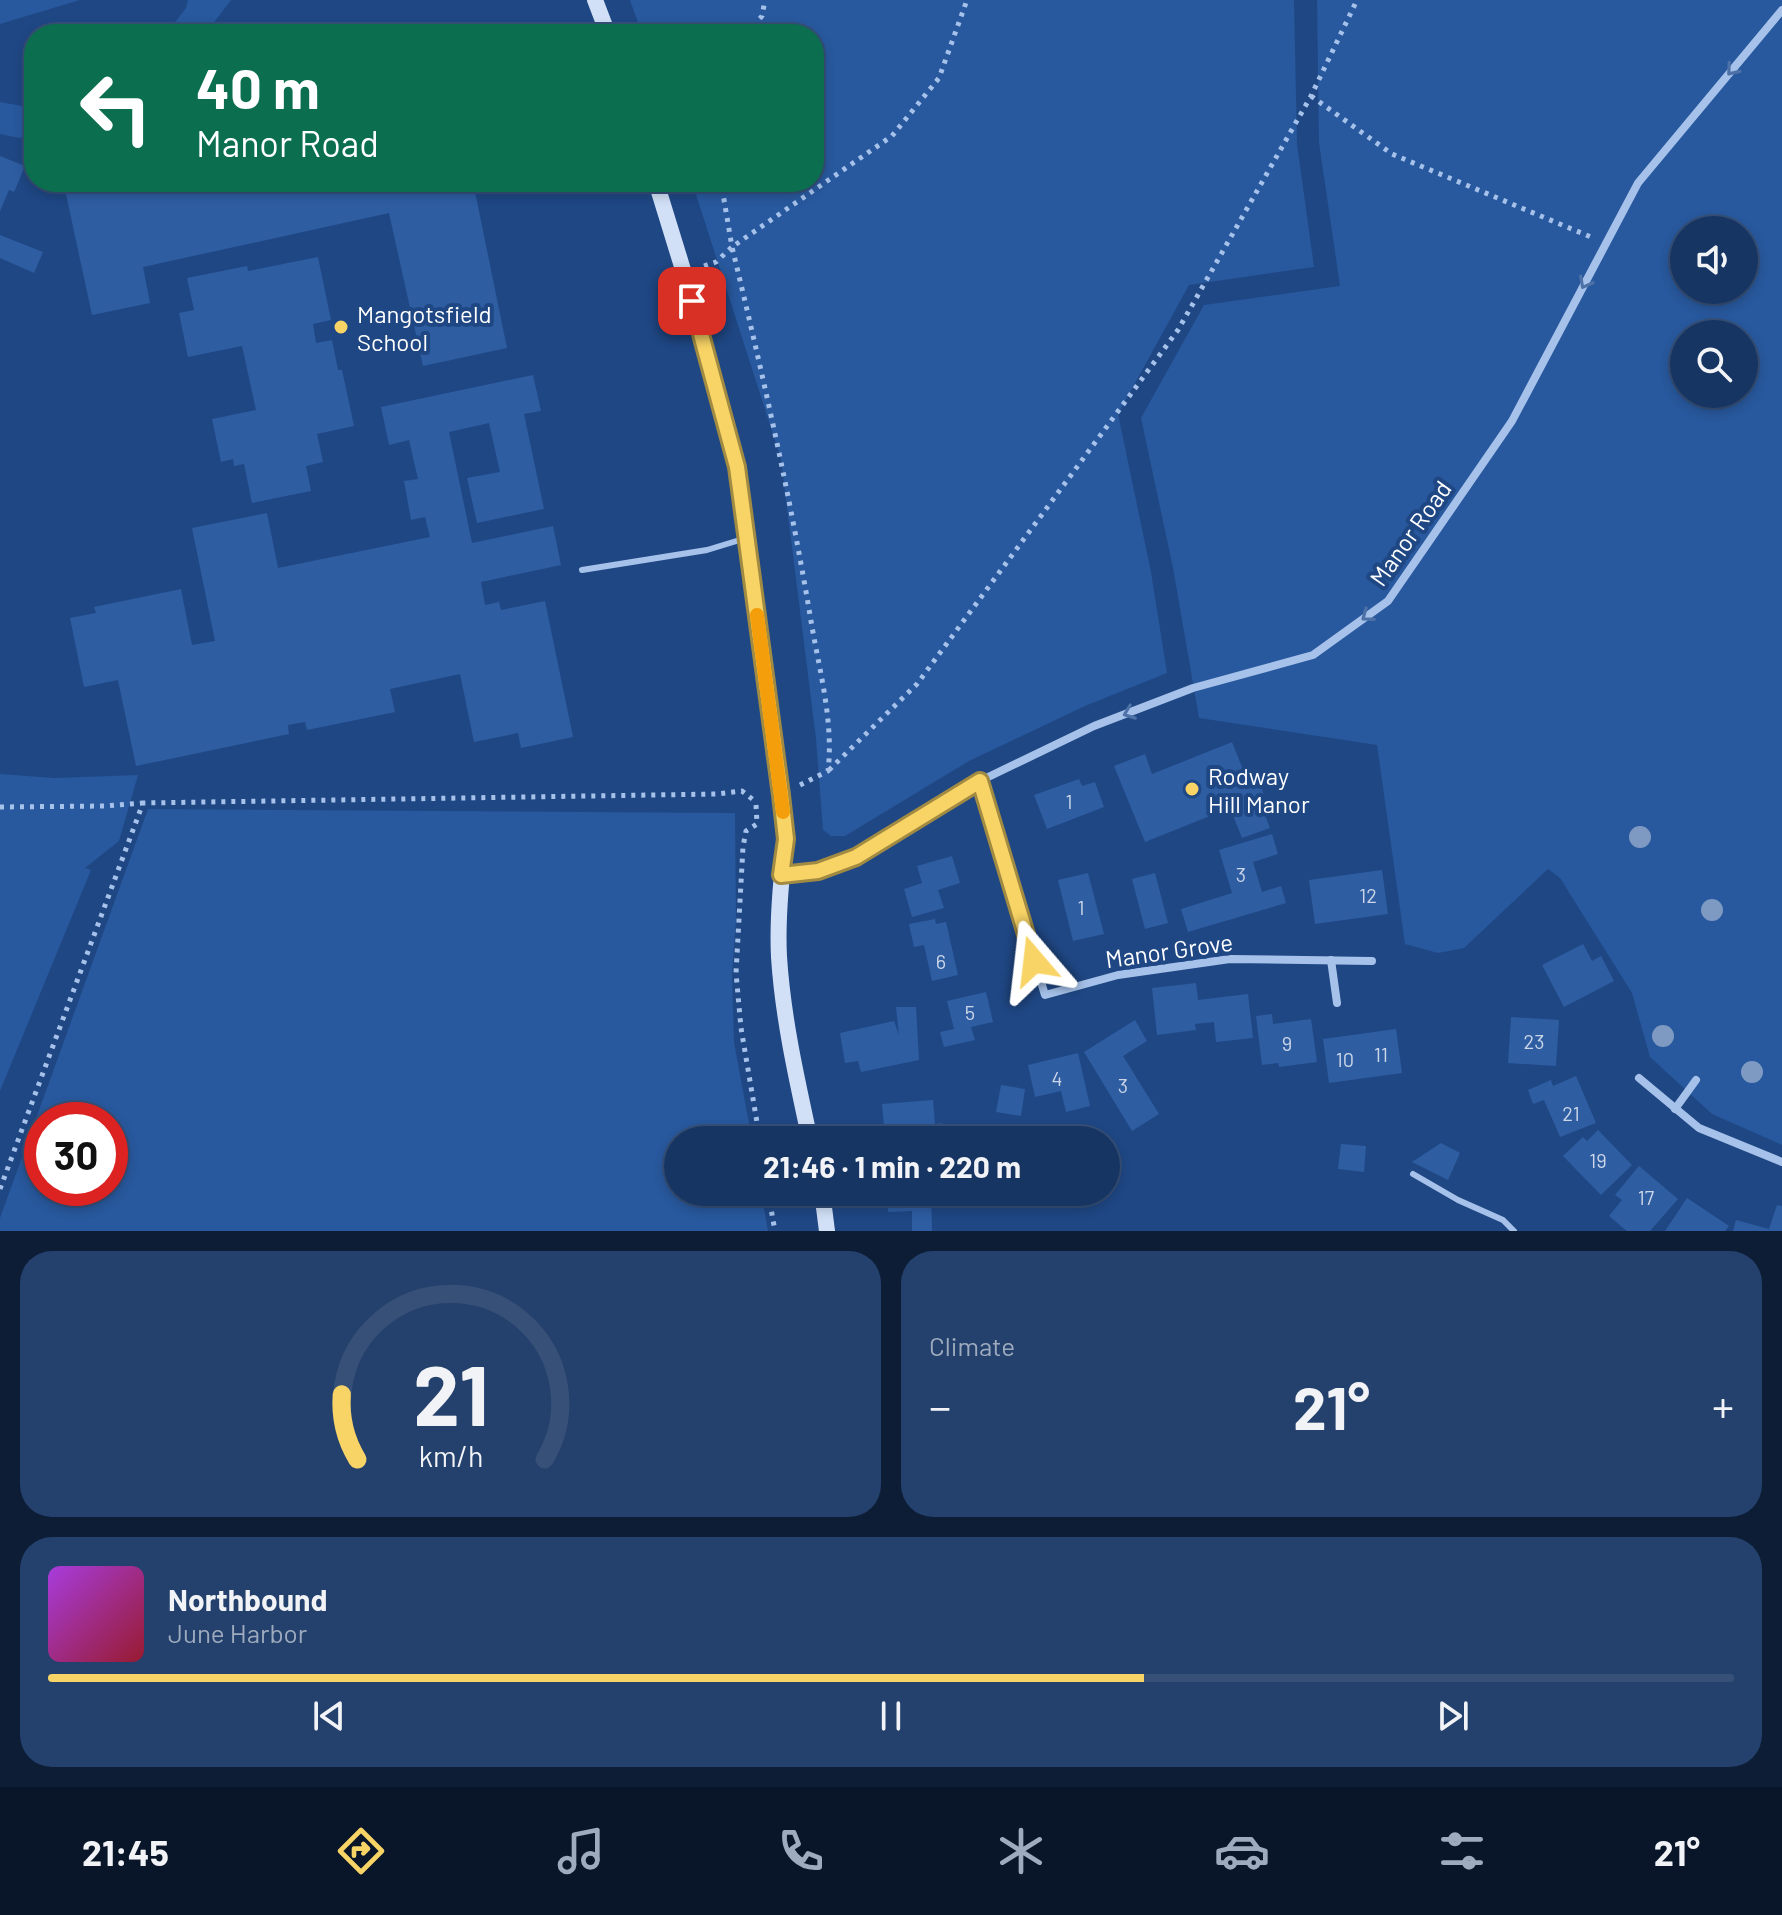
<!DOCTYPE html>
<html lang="en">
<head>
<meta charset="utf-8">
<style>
  :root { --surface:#173563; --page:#24406c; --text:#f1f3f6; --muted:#9eabbe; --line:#365078; --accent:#f8d466 }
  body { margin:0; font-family:Barlow,sans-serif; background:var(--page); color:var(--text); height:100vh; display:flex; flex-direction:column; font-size:30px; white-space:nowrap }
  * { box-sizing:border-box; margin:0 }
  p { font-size:26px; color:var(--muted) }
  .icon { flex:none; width:44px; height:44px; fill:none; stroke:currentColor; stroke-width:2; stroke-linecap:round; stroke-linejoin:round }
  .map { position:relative; height:1231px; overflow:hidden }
  .sheet { display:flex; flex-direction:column; gap:20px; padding:20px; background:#0d1d36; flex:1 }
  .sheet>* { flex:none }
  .top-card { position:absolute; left:24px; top:24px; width:800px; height:168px; border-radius:32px; box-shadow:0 4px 12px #0003,0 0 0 2px var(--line); background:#0b6e4f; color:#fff; overflow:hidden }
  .tools { position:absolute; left:1670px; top:216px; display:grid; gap:16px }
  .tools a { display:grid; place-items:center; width:88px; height:88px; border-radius:50%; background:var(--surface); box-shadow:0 4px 12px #0003,0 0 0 2px var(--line); font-size:40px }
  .speed { position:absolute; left:24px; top:1102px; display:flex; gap:16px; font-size:40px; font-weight:700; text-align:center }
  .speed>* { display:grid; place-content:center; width:104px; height:104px; border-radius:50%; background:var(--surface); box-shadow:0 4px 12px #0003,0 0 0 2px var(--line); line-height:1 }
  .speed .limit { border:12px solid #d22; background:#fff; color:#111 }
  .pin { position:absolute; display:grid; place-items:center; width:68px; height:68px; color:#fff; margin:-34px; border-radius:16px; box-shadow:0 4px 12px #0006 }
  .me { position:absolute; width:88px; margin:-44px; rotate:343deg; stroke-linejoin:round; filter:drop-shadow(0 0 6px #0008) }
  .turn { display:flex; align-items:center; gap:28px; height:168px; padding:0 40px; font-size:36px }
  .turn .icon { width:104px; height:104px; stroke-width:2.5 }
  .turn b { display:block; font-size:56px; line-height:68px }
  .big { font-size:60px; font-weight:700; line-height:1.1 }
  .sheet .card { flex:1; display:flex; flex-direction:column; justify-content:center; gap:12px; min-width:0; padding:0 28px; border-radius:32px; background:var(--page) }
  .sheet .dial { align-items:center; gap:0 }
  .dial svg { height:208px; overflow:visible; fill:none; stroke:var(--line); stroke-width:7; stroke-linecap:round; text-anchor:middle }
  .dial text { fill:var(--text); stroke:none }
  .song { display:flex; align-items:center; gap:24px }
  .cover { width:96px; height:96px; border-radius:12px; background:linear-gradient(135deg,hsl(280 70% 55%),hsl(350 70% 35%)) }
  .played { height:8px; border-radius:4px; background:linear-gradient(90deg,var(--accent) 65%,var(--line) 65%) }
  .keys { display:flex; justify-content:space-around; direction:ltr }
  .heat { display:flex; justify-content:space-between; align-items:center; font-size:44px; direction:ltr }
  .sheet .tiles { flex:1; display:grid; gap:20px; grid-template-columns:1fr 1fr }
  .card:last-child { grid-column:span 2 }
  .trip { position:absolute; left:664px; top:1126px; width:456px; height:80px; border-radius:40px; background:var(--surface); box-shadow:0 4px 12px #0003,0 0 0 2px var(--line); font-weight:700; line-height:80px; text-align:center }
  .dock { display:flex; height:128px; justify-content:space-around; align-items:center; background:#091528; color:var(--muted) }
  .dock .icon { width:56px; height:56px }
  .dock .selected { color:var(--accent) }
  .dock b { font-size:36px; color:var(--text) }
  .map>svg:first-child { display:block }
</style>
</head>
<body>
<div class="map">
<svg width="1782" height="1231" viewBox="0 0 1782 1231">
  <rect width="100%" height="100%" fill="#1f4784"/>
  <g fill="#28589d" fill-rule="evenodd">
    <path d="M0,0H80L0,24Z"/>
    <path d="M188,0H231L205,34H166L186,8Z"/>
    <path d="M630,0H1294L1297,144L1314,267L1189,285L1118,414L1151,572L1167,673L1085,706L969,761L845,836H831L823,830L816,739L781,459L692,182H814V34H642Z"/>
    <path d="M1317,0H1782V1145L1712,1114L1650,1057L1632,993L1560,878L1548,869L1464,948L1438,953L1405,944L1377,745L1199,718L1173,568L1141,418L1204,305L1340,286L1319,143ZM1684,230H1744V290H1684ZM1684,334H1744V394H1684Z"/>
    <path d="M0,102L22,106L34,105V136L20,138L0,134Z"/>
    <path d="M0,774L54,778L138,775L119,841L85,868L91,870L0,1091Z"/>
    <path d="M148,809L735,813L736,920L732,974L734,1042L752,1140H678V1192H761L768,1231H0V1218ZM42,1120H110V1188H42Z"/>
  </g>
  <g fill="#2e5da2">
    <path d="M0,156L25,166L14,192L9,190L0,211Z"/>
    <path d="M122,182H473L507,348L423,366L389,213L143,267L150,303L92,315L66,194Z"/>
    <path d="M0,235L43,252L34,273L0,258Z"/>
    <path d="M318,257L331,320L313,324L316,343L332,340L338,370H342L354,426L317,434L323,462L306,466L311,491L252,503L244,464L234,466L233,459L221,462L212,419L256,410L242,346L188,357L179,313L194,310L187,278L247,266L248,271Z"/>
    <path d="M533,375L541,411L524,414L544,509L477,523L467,478L500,472L489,423L449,432L472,543L553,526L561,565L481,582L485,605L499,602L501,610L545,601L573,737L521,748L518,733L474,742L460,674L390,689L395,712L307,730L305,722L288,725L289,734L136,766L118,680L84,687L70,618L96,613L94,607L181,589L192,645L215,641L192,528L267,513L278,568L430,537L425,517L411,520L404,481L418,479L409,440L389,445L381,407Z"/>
    <path d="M1232,742L1248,782L1258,778L1264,795L1258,797L1270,828L1242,838L1230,808L1145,842L1114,766L1145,754L1152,774Z"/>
    <path d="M1079,779L1082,786L1095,782L1104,807L1047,829L1034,795Z"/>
    <path d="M1272,834L1278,854L1253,862L1262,892L1281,886L1286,903L1188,932L1181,909L1232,893L1219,850Z"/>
    <path d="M952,856L960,883L938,890L944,908L912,917L904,889L922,883L917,866Z"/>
    <path d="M1382,870L1388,914L1315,924L1309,880Z"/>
    <path d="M1088,873L1104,934L1073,941L1058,880Z"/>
    <path d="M1155,873L1168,923L1145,929L1132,879Z"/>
    <path d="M935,919L936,924L946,922L958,975L932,981L924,945L914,947L909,924Z"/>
    <path d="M1583,944L1592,961L1601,956L1614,981L1564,1007L1542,965Z"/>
    <path d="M1196,983L1198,1000L1248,994L1253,1038L1216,1042L1214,1022L1195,1024L1196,1030L1157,1035L1152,988Z"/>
    <path d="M986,992L993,1022L971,1027L975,1040L944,1047L940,1032L954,1029L947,1001Z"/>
    <path d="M896,1007H916L919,1060L861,1072L858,1061L845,1063L840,1033L894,1021L899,1035Z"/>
    <path d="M1272,1014L1273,1024L1311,1019L1317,1062L1279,1067L1278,1063L1262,1065L1256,1016Z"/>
    <path d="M1511,1017L1559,1020L1556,1066L1508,1063Z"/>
    <path d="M1135,1020L1147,1041L1123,1056L1159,1114L1132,1131L1084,1052Z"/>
    <path d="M1396,1029L1402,1073L1329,1083L1323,1039Z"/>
    <path d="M1078,1053L1090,1106L1066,1112L1061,1091L1035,1097L1028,1065Z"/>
    <path d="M1576,1076L1596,1123L1560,1137L1544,1100L1533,1104L1528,1090L1551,1080L1553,1086Z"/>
    <path d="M1001,1085L1025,1089L1021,1116L996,1112Z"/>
    <path d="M933,1100L935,1124L942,1123L943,1140H915V1137L885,1139L882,1104Z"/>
    <path d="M1598,1130L1632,1165L1601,1195L1563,1156L1583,1137L1587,1141Z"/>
    <path d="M1441,1143L1460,1153L1448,1180L1412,1162Z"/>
    <path d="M1341,1144L1366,1146L1364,1172L1338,1169Z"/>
    <path d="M1639,1166L1678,1199L1650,1231H1627L1609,1216L1622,1200L1615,1195Z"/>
    <path d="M888,1192H931L932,1231H912V1211L888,1212Z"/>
    <path d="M1687,1198L1729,1226L1725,1231H1665Z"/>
    <path d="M1777,1205L1782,1206V1231H1733L1736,1220L1769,1229Z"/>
  </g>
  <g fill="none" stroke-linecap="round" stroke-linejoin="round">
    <g stroke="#a6c2ea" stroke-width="5" stroke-dasharray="4 6" stroke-linecap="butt">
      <path d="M747,34L762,16L765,0"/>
      <path d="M1311,96L1392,154L1591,237"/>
      <path d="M704,266L716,262L732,247L721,182"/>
      <path d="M829,770L917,684L1178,330L1311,96L1357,0"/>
      <path d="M800,785L828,771C834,722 819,669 811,621C790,495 762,371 732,247L892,136L939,78L967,0"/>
      <path d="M756,805L757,824L746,831L743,847L736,973L741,1028L760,1140"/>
      <path d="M0,807L105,806L143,803"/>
      <path d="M0,1189L143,803L716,794L742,791L756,802"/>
      <path d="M768,1192L775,1231"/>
    </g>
    <g stroke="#a6c2ea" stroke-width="6">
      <path d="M582,570L707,550L743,539"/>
      <path d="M1413,1174L1458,1200L1503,1220L1514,1231"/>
    </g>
    <g stroke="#a6c2ea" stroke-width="8">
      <path d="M980,781L1045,995L1118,975L1230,959L1372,961"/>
      <path d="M782,875L818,871L856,857L980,781L1094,726L1193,688L1313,655L1388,601L1512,421L1638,183L1782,10"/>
      <path d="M1331,960L1337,1003"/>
      <path d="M1639,1078L1699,1128L1782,1162"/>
      <path d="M1675,1109L1696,1080"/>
    </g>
    <g stroke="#d1e0f7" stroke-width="16">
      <path d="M595,0L608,34"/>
      <path d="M656,182L684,273L737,467L786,839C781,878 777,918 779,957C783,1019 797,1080 810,1140"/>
      <path d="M822,1192L827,1231"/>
    </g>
  </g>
  <g fill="#7e9ac3">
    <circle cx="1640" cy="837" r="11"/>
    <circle cx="1712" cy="910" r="11"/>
    <circle cx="1663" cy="1036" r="11"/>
    <circle cx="1752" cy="1072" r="11"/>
  </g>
  <defs><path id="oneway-chevron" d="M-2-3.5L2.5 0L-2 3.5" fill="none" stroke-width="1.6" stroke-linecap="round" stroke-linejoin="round" transform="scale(2)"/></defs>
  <g stroke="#4e72a8">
    <use href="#oneway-chevron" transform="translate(1732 70) rotate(130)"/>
    <use href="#oneway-chevron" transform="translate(1585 283) rotate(118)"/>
    <use href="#oneway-chevron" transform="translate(1367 616) rotate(144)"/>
    <use href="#oneway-chevron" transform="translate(1129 713) rotate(159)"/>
  </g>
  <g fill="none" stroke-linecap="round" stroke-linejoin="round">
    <g stroke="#a18a42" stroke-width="20">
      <path id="route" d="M692,301L737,467L781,795L786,839L781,875L818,871L856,857L980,781L1034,961"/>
    </g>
    <use href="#route" stroke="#f8d466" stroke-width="14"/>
    <path stroke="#f59e0b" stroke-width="14" d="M757,615L783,812"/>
  </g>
  <g fill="#f8d466" stroke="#1f4784" stroke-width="3">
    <circle cx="341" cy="327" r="8"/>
    <circle cx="1192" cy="789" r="8"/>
  </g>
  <g text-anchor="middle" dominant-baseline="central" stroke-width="8" stroke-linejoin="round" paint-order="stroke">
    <g font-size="20" fill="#cbd6e8">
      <text x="1069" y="801">1</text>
      <text x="1241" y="874">3</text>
      <text x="1368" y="895">12</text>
      <text x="1081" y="907">1</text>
      <text x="941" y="961">6</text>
      <text x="970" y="1012">5</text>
      <text x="1534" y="1041">23</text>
      <text x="1287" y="1043">9</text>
      <text x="1381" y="1054">11</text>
      <text x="1345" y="1059">10</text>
      <text x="1057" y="1078">4</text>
      <text x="1123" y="1085">3</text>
      <text x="1571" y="1113">21</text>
      <text x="1598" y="1160">19</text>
      <text x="1646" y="1197">17</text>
    </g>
    <g font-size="24" fill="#fff" stroke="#1f4784" text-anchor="start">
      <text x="357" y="313">Mangotsfield<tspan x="357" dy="28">School</tspan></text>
      <text x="1208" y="775">Rodway<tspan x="1208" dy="28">Hill Manor</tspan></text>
    </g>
    <g font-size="24" fill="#fff" stroke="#1f4784">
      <text transform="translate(1410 533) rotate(-55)">Manor Road</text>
      <text transform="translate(1169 950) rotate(-8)">Manor Grove</text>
    </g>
  </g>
</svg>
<div class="tools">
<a><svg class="icon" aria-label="sound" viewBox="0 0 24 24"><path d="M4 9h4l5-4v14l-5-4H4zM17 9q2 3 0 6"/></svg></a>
<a><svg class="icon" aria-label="search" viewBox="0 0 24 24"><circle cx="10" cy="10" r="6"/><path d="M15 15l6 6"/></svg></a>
</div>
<div class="speed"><div class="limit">30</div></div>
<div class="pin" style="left:692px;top:301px;background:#d93025"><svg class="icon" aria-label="arrive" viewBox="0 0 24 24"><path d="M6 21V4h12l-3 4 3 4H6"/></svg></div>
<svg class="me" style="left:1034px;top:961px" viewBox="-20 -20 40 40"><path d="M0-17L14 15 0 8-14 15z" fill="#f8d466" stroke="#fff" stroke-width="4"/></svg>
<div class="trip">21:46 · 1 min · 220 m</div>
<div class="top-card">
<div class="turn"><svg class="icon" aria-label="left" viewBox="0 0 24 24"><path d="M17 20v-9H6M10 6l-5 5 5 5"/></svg><div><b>40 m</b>Manor Road</div></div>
</div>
</div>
<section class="sheet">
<div class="tiles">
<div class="card dial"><svg viewBox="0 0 100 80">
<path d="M14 69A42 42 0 1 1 86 69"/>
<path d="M14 69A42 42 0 0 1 8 44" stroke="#f8d466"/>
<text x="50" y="56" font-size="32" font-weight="700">21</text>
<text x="50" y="72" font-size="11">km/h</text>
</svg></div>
<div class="card"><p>Climate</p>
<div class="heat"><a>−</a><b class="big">21°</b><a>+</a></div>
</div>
<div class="card">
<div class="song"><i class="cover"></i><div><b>Northbound</b><p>June Harbor</p></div></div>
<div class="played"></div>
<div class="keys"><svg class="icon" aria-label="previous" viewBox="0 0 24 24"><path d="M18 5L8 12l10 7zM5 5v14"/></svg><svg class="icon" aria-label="pause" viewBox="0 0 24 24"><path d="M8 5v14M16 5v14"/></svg><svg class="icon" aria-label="next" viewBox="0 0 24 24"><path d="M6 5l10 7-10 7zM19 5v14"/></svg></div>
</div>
</div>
</section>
<nav class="dock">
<b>21:45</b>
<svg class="icon selected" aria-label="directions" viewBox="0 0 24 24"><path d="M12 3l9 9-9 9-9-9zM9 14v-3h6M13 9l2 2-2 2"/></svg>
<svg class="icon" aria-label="music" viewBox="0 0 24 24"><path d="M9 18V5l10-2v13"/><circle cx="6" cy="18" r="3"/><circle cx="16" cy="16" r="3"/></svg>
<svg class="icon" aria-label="phone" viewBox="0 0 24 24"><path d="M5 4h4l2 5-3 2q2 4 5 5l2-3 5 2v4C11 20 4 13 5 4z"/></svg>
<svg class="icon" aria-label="climate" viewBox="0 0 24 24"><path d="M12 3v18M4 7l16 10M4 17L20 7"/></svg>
<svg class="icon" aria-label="car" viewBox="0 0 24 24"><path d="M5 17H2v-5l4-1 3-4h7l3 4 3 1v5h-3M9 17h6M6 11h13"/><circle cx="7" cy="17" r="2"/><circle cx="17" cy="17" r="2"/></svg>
<svg class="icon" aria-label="filters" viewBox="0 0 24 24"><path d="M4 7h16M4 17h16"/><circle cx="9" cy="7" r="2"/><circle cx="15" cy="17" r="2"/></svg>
<b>21°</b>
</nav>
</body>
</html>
